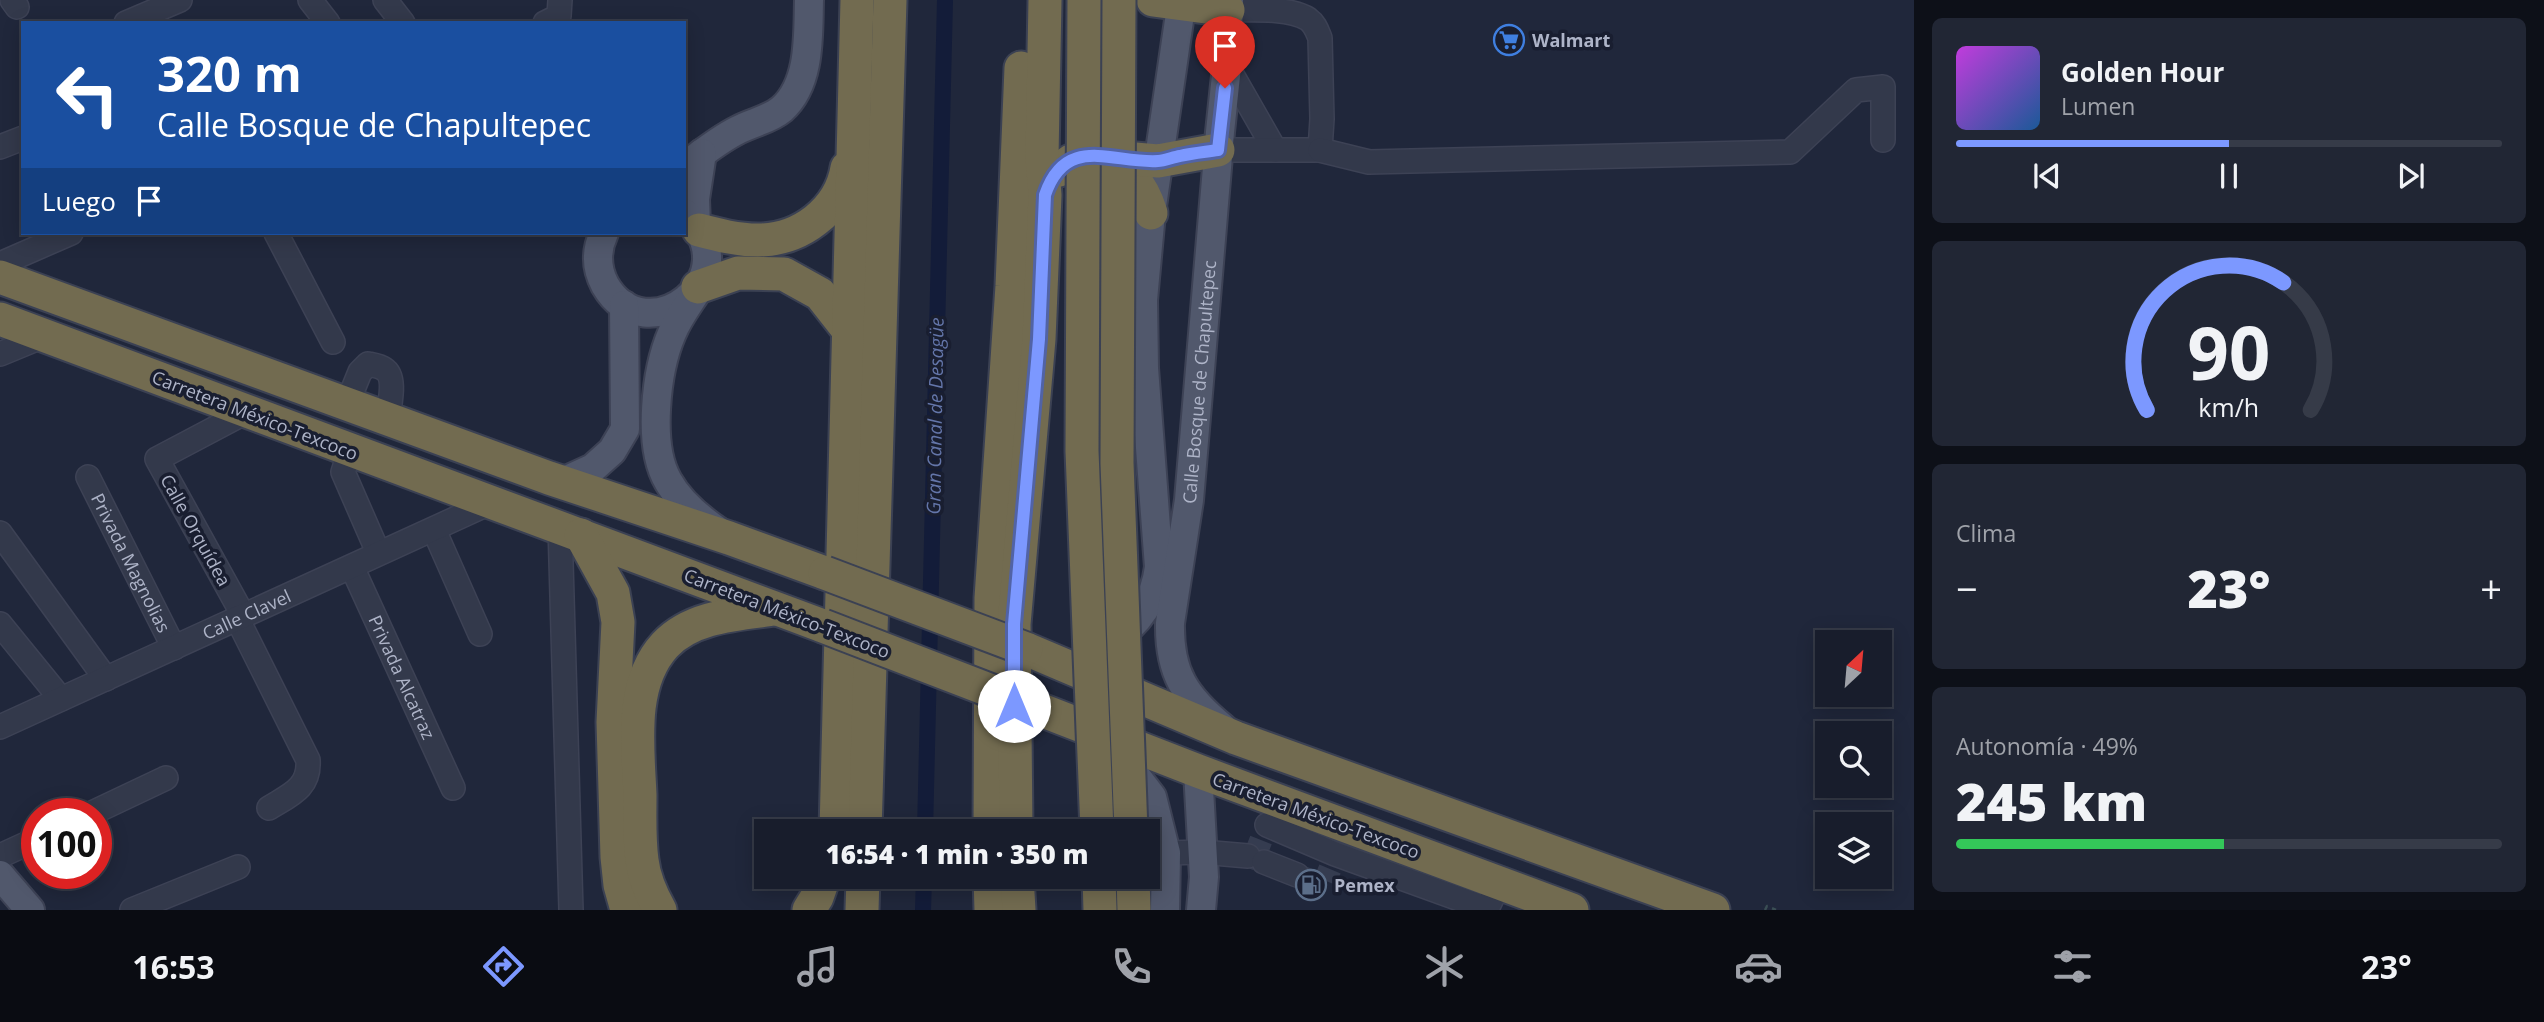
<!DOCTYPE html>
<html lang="es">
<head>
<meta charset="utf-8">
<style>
  :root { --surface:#181d2c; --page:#212634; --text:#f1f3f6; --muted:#9fa2a9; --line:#363b48; --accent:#7c98ff }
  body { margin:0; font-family:"Open Sans",sans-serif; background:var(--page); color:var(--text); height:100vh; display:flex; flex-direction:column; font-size:26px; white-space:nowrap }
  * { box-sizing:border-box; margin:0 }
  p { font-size:23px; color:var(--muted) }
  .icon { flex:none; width:38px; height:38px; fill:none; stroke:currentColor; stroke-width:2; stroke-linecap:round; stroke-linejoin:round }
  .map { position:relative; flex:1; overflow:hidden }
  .sheet { display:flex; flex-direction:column; gap:18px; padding:18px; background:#0d1018; width:630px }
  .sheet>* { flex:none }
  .top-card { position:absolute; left:21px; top:21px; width:665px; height:214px; border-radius:0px; box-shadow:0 4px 18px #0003,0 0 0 2px var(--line); background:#1a4fa0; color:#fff; overflow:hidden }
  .needle { width:46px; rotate:26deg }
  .tools { position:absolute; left:1815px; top:630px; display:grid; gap:14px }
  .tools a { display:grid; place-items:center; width:77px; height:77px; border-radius:0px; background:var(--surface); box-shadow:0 4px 18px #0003,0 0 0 2px var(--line); font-size:35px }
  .speed { position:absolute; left:21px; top:798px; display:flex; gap:14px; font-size:35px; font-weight:700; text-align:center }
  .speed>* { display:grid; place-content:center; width:91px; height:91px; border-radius:50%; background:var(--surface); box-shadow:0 4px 18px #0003,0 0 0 2px var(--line); line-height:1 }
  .speed .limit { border:10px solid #d22; background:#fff; color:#111 }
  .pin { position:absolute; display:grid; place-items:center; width:60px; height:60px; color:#fff; margin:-72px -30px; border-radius:50% 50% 50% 0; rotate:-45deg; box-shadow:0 0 7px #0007 }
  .pin .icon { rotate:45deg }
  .me { position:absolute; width:77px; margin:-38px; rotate:0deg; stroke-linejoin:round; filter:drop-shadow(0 0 5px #0008) }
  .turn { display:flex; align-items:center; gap:24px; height:147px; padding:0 21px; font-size:32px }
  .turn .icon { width:91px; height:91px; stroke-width:2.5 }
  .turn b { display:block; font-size:49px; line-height:60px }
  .then { display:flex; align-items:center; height:66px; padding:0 21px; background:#0003; gap:14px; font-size:26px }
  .big { font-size:52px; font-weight:800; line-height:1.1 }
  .sheet .widget { flex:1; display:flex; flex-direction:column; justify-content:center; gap:10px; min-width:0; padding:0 24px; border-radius:10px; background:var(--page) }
  .sheet .dial { align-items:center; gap:0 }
  .dial svg { height:182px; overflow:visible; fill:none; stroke:var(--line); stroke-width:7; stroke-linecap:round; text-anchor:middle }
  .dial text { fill:var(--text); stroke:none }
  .song { display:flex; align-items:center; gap:21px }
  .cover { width:84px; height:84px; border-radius:10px; background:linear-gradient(135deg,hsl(290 70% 55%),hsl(210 70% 35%)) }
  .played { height:7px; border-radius:4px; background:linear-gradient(90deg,var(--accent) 50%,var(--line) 50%) }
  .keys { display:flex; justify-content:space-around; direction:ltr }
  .heat { display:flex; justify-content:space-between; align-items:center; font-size:38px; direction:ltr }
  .charge { height:10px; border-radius:5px; background:linear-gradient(90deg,#34c759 49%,var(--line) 0) }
  .trip { position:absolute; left:754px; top:819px; width:406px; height:70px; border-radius:0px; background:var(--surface); box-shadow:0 4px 18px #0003,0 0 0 2px var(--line); font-weight:800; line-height:70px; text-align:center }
  .dock { display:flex; height:112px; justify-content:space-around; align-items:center; background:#0a0c12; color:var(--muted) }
  .dock .icon { width:49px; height:49px }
  .dock .active { color:var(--accent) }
  .dock b { font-size:32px; color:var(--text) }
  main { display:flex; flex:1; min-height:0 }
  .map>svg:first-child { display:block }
</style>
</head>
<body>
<main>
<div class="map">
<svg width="1914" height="910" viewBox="0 0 1914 910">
  <rect width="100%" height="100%" fill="#20273b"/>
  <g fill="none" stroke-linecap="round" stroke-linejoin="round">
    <g stroke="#131c39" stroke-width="16">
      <path d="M925,831L945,0"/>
      <path d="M923,910L924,877"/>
    </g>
    <g stroke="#353c50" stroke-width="23" stroke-dasharray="23 11" stroke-linecap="butt">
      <path d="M1261,840L1254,858L1264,862"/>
      <path d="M1297,875L1323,886L1330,869"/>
    </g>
    <g stroke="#3d4255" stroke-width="26">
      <g id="minor">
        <path d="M12,0L17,7"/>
        <path d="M310,0L328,23"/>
        <path d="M385,0L403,23"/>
        <path d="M126,23L180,0"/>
        <path d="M545,23L559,16L560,0"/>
        <path d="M1227,66L1275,150"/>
        <path d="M0,147L23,138"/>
        <path d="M1218,150H1320L1322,119L1320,38C1317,31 1315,24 1308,19C1289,7 1250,10 1228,10"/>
        <path d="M1320,150L1369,162L1790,152L1856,90L1883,87V140"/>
        <path d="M276,233L333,342"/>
        <path d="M0,264L71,233"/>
        <path d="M0,354L46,335"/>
        <path d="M347,404L360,372L368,364C373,365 380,366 384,369C397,377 389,406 388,419"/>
        <path d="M350,451L343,472L374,543"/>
        <path id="s1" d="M88,477L174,648"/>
        <path d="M560,527L571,910"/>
        <path d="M434,530L480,634"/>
        <path d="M0,533L106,679"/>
        <path id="s2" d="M352,567L453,788"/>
        <path d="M243,615L157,459L246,412"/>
        <path d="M237,618L308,760C310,788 290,795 269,808"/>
        <path d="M0,624L61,699"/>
        <path id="s3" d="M0,727L492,502"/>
        <path d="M90,814L166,778"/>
        <path d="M1267,825L1335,854L1487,909L1499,883"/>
        <path d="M1166,853L1202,852L1248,856"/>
        <path d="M0,856L37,839"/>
        <path d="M1264,862L1297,875"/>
        <path d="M132,910L238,867"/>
      </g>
    </g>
    <g stroke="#3d4255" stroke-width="32">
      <g id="major">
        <path d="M684,167C701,154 718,140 738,130C753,122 769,120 782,109C811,83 808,35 809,0"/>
        <path d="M696,225L695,199L702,153"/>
        <path d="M604,233C596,250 596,268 605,285C646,356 754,276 684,213"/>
        <path d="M697,291C688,305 678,318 672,333C656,370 647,445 668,481C679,501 699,518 718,531"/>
        <path d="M556,481L569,479L593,468L612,451L625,429L624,305"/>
        <path d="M1111,641C1139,624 1155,599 1159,567L1144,368L1143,300L1151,213L1182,0"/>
        <path id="s4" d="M1223,728C1185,697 1169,673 1170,623L1189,500L1220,132L1227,66L1229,0"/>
        <path d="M1123,759L1152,797L1166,853L1165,910"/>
        <path d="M1198,771L1204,877L1201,910"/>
        <path d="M0,875L30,910"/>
      </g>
    </g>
    <g stroke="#3b4153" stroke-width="37">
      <g id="highway">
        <path d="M1153,0L1228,10"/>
        <path d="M1101,155C1127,166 1143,186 1151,213"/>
        <path d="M1059,170L1071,161L1089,155L1158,161L1218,150"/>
        <path d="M699,230C718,235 737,240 758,240C800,240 840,211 847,168"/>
        <path d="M0,277L549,478L729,538L825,573"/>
        <path d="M698,287L738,273L784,274L820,294L849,331"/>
        <path d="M0,319L823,626"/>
        <path d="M581,535L613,593L618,622L613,722L617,857L620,885L627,910"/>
        <path d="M1026,649L1236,738L1713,910"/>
        <path d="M1028,705L1198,771L1572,910"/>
        <path d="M836,831L857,0"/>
        <path d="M865,831L890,0"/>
        <path d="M990,831L991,598L1012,286L1021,68"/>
        <path d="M1016,831L1014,624L1039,339L1045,195L1042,157L1045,0"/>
        <path d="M990,877L991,910"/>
        <path d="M1017,877L1019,910"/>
        <path d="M1099,877L1100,910"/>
        <path d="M1133,877L1134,910"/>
        <path d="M660,910C651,894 644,878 642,860C639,839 640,817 640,795C638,747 629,684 665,645C692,616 738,614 775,609"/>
        <path d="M809,910L817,897L824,877"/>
        <path d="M862,910L863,877"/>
      </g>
    </g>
    <path stroke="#3a4e54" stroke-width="2.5" stroke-dasharray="5 5" stroke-linecap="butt" d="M1765,910L1767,906L1776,910"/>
    <use href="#minor" stroke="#33394b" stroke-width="23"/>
    <use href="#major" stroke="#51586c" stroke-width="28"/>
    <use href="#highway" stroke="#726b50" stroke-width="33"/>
    <g stroke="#3b4153" stroke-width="37" stroke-linecap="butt">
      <g id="highway-bridge">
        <path d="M1084,0L1082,451L1097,831"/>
        <path d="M1119,0L1117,463L1131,831"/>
        <path d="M825,573L1026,649"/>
        <path d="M823,626L1028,705"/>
      </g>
    </g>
    <use href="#highway-bridge" stroke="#726b50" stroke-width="33"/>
  </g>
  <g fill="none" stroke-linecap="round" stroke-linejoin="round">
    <g stroke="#5163a6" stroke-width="18">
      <path id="route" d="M1014,706V624L1039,339L1045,195C1066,133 1113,164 1158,161C1165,161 1173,157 1180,156C1192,153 1205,152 1218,150L1225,88"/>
    </g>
    <use href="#route" stroke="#7c98ff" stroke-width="12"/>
  </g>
  <defs>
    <g id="supermarket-ring" transform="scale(1.575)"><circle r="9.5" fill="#191e30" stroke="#3f7fe0" stroke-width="1.5"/><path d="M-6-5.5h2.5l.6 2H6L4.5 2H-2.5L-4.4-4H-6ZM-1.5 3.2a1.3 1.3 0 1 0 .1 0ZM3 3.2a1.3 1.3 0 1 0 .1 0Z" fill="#3f7fe0"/></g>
    <g id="fuel-ring" transform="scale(1.575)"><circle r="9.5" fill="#191e30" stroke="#5c6f8a" stroke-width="1.5"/><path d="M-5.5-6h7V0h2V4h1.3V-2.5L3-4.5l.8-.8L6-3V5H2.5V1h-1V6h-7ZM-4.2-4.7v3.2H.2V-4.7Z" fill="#5c6f8a"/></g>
  </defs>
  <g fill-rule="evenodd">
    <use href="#supermarket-ring" x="1509" y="40"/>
    <use href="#fuel-ring" x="1311" y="885"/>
  </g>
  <g text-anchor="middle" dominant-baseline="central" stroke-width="7" stroke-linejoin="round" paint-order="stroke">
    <g font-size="18" font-weight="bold" fill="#aeb4c8" stroke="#191e30" text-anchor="start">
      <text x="1532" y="40">Walmart</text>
      <text x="1334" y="885">Pemex</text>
    </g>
    <g font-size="18" fill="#aeb4c8" stroke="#191e30">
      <text stroke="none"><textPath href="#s4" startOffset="366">Calle Bosque de Chapultepec</textPath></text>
      <text transform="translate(255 415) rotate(21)">Carretera México-Texcoco</text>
      <text transform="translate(196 530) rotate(61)">Calle Orquídea</text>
      <text stroke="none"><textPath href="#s1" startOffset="96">Privada Magnolias</textPath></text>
      <text transform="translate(787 613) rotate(21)">Carretera México-Texcoco</text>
      <text stroke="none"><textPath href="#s3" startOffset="271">Calle Clavel</textPath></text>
      <text stroke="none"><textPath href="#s2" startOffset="121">Privada Alcatraz</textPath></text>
      <text transform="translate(1316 815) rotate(20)">Carretera México-Texcoco</text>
    </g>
    <g font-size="19" font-style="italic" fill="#6476aa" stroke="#191e30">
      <text transform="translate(935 416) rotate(-89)">Gran Canal de Desagüe</text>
    </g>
  </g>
</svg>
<div class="tools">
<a><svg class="needle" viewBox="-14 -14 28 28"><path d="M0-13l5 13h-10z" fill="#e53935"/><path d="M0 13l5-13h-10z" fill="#9fa2a9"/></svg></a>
<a><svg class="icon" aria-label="search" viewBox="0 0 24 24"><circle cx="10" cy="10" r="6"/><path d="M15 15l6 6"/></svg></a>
<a><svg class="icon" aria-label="layers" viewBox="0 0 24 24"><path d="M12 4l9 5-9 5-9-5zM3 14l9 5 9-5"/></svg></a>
</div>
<div class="speed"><div class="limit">100</div></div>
<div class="pin" style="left:1225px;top:88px;background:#d93025"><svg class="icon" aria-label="arrive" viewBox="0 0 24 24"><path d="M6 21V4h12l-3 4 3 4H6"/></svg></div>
<svg class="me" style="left:1014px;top:706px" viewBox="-20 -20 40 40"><circle r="19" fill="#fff"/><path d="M0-13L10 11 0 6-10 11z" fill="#7c98ff"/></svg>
<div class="trip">16:54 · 1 min · 350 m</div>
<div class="top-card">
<div class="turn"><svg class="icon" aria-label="left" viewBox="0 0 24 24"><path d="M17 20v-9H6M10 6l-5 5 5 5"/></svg><div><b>320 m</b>Calle Bosque de Chapultepec</div></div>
<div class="then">Luego<svg class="icon" aria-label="arrive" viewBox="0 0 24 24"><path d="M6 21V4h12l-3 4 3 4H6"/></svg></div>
</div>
</div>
<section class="sheet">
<div class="widget">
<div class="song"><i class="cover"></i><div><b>Golden Hour</b><p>Lumen</p></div></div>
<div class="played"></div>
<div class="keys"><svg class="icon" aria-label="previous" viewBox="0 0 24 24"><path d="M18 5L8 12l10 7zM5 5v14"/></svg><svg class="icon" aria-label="pause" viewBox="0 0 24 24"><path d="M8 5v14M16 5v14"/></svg><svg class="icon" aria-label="next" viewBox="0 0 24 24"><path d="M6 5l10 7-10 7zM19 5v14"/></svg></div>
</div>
<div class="widget dial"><svg viewBox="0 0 100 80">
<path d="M14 69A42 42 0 1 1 86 69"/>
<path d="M14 69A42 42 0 0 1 74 13" stroke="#7c98ff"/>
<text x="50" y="56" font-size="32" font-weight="700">90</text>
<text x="50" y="72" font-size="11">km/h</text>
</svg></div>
<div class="widget"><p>Clima</p>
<div class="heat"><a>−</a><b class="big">23°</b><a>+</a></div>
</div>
<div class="widget"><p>Autonomía · 49%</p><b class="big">245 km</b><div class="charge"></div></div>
</section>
</main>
<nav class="dock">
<b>16:53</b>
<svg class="icon active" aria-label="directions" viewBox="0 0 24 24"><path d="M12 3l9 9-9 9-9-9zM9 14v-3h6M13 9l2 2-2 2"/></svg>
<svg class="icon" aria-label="music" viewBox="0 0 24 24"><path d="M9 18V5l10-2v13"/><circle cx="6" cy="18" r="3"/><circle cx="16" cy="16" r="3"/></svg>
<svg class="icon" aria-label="phone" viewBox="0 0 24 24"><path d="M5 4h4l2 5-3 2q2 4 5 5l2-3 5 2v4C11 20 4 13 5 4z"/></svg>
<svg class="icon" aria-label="climate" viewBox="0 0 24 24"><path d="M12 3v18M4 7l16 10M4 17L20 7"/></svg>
<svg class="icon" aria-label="car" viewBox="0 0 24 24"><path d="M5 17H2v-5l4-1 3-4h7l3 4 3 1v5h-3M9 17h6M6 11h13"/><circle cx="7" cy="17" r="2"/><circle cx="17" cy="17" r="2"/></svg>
<svg class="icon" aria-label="filters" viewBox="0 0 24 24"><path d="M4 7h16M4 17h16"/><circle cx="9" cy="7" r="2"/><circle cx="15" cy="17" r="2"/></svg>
<b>23°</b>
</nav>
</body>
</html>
